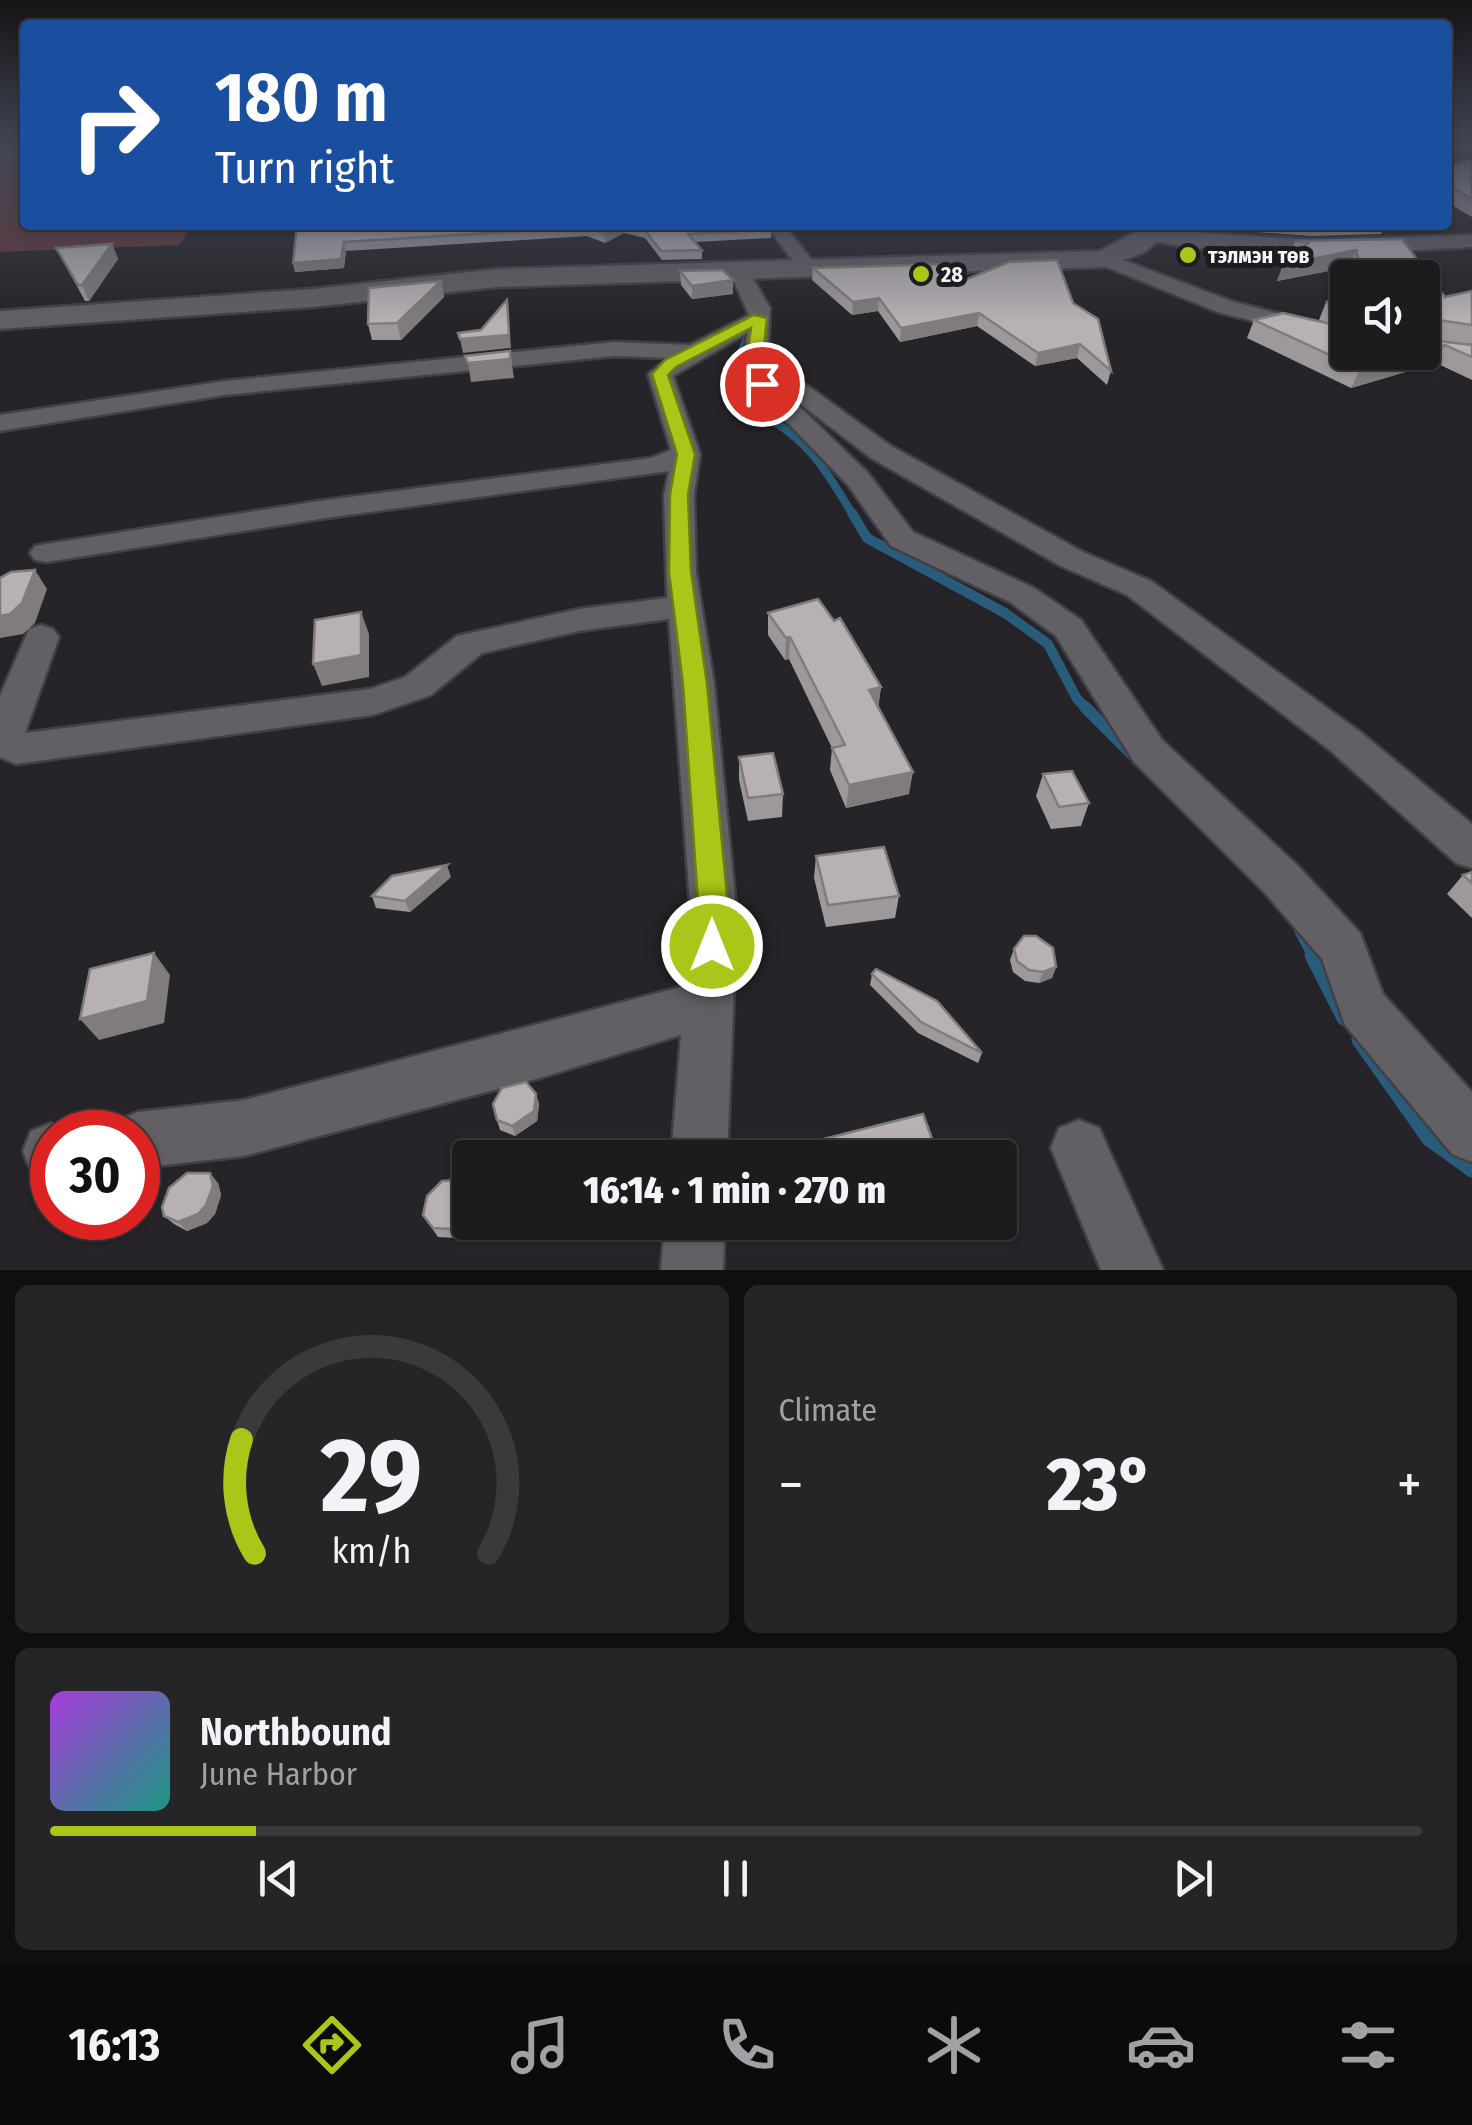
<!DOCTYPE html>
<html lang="en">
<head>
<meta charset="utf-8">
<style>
  :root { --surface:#1c1b1e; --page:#252427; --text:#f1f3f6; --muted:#a0a1a4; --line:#3a393c; --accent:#aac719 }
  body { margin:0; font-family:"Fira Sans Condensed",sans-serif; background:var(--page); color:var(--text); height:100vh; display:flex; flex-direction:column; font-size:38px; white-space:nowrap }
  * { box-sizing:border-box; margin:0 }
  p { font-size:32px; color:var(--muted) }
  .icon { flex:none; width:55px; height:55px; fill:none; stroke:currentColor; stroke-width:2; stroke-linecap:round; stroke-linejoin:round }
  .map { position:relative; height:1270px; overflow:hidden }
  .drawer { display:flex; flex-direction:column; gap:15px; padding:15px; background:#0f0f10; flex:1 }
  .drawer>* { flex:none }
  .guide { position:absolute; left:20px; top:20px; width:1432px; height:210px; border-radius:10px; box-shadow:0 2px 8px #0004,0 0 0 2px var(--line); background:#1a4fa0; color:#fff; overflow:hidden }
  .buttons { position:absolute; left:1330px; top:260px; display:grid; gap:20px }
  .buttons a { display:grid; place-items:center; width:110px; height:110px; border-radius:10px; background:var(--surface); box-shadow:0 2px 8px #0004,0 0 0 2px var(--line); font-size:50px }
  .speed { position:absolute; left:30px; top:1110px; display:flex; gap:20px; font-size:50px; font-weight:700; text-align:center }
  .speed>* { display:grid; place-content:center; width:130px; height:130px; border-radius:50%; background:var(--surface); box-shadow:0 2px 8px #0004,0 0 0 2px var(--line); line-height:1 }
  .speed .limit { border:15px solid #d22; background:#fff; color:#111 }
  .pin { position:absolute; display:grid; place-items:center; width:85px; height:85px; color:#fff; margin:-42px; border:5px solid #fff; border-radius:50%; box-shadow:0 2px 10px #0007 }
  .me { position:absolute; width:110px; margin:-55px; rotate:0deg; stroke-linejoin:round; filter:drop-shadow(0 0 8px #0008) }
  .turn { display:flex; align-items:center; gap:35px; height:210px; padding:0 30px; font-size:45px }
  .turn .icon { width:130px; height:130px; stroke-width:2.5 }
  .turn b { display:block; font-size:70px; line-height:85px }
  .big { font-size:75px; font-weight:800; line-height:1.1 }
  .drawer .card { flex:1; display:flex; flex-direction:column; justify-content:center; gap:15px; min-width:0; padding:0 35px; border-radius:15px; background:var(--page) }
  .drawer .dial { align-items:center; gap:0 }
  .dial svg { height:260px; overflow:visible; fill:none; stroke:var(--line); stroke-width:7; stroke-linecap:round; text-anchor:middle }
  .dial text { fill:var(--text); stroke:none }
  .song { display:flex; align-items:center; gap:30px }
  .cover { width:120px; height:120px; border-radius:15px; background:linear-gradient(135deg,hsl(280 70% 55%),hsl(170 70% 35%)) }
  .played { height:10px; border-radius:5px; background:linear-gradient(90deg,var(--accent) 15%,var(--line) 15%) }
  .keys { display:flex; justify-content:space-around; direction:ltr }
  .heat { display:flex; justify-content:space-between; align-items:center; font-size:55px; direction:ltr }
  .drawer .tiles { flex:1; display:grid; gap:15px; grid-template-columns:1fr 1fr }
  .card:last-child { grid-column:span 2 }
  .trip { position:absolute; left:452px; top:1140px; width:565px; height:100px; border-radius:10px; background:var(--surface); box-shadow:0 2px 8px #0004,0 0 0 2px var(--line); font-weight:800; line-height:100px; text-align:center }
  .menu { display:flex; height:160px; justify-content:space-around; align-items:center; background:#0b0b0c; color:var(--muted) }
  .menu .icon { width:70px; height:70px }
  .menu .on { color:var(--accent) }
  .menu b { font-size:45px; color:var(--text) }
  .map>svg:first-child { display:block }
</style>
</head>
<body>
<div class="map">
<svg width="1472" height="1270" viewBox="0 0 1472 1270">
  <rect width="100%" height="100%" fill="#262428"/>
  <path fill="#62373a" d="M0,145H25V225H193L179,245L0,252Z"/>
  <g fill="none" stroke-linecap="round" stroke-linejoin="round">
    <path stroke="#295b7a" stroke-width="6" d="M742,362L741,351L750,326"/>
    <path stroke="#295b7a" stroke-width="8" d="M742,359L745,403C807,440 816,454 853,515"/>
    <path stroke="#295b7a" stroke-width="10" d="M852,513L867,538L1005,613L1048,644L1077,699L1088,710"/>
    <g stroke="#295b7a" stroke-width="12">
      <path d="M1085,707L1134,756"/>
      <path d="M1300,930L1314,957"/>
    </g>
    <g stroke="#295b7a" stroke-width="15">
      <path d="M1312,955L1344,1018"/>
      <path d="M1359,1040L1429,1139L1472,1170"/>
    </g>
    <g stroke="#424044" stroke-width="4">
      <path id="lane" d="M25,152V156L0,159V155Z"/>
    </g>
    <g stroke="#424044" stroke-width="5">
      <g id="street">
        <path d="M761,225L785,226L818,268L815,272H801L773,234Z"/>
        <path d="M1151,229L1312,240L1472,235V247C1368,252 1246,262 1145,239L1142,235Z"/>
        <path d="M1104,253L1234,302L1348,331V345L1218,312L1097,263L1094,259Z"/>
        <path d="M739,264L746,266L770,308L767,368L773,381L868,473L913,532L1034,588L1081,620L1162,740L1298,866L1360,933L1383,994L1472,1092V1162L1452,1154L1345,1025L1322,959L1266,894L1134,762L1056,636L1010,602L891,546L848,485L750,384L743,368L747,333L673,376L700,454L694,495L696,572L714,684L737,917L727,1158H671L681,1035L536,1079L244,1156L138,1168V1132H113L118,1120L138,1112L244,1100L685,986L691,917L669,619L579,631L482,653L431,695L373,715L16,764L0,757V696L29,629L41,625L53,629L59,637L25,733L370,689L405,677L457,636L579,609L667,598L664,495L669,471L326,518L46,562L35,560L30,553L35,546L46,544L326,500L651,458L671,450L648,374L669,358L614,356L225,395L0,431V415L225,381L614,342L690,345L749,315L729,270Z"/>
        <path d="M799,384L808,386L891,446L1083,552L1151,581L1359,731L1472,824V868L1456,863L1331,751L1127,595L1061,566L871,458L790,396L787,391Z"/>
        <path d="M1079,1120L1099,1128L1163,1270H1101L1051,1148L1059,1128Z"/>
        <path d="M51,1123L73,1132H52V1179L31,1171L23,1151L31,1131Z"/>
        <path d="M665,1222H725L723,1270H661Z"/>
      </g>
    </g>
    <g stroke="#424044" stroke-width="5">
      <path id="secondary" d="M1148,225H1178L1143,253L1104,267L497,287L312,307L0,329V311L312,289L497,269L1100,251Z"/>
    </g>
    <use href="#lane" fill="#626065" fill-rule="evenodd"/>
    <use href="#street" fill="#626065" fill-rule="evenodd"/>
    <use href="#secondary" fill="#626065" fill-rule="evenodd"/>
  </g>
  <g fill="#9d989b">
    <path d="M1472,159V217L1448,203V166Z"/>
    <path d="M297,225H767L771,229V238L695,242L702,250V259L662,260L645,238L624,233L605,243L587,236L346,251L344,268L295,272L293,263Z"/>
    <path d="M1181,225H1385L1381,234L1312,236L1181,227Z"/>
    <path d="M1402,239L1445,297L1472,291V344L1423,339L1472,345V380L1436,363L1351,388L1247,338L1254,320L1343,327L1319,320L1326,302L1348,297V352L1422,278H1352L1349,267L1277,281L1283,265L1292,257H1289L1295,241Z"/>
    <path d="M112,244L118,259L89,301H85L56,248Z"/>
    <path d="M813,268L965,280L1073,303L1111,371L1107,385L1077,358L1035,366L977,326L900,342L878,311L852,315L812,280Z"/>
    <path d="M680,271L733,280V294L692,299L681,285Z"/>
    <path d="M441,281L444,297L401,340H372L368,324Z"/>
    <path d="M768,613L881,687L878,708L909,794L846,808L830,770L832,748L789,659L785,660L768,635Z"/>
    <path d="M739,757L783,794L782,817L748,821L739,780Z"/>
    <path d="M1043,774L1089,803L1081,826L1051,829L1036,796Z"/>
    <path d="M816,856L899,896L895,918L826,927L814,878Z"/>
    <path d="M1472,872V918L1447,894L1463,875Z"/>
    <path d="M451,877L410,912L376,908L372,896Z"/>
    <path d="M1014,949L1056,967L1052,978L1039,983L1025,981L1013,972L1010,960Z"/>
    <path d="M872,974L982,1053L978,1063L918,1033L870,985Z"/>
    <path d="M536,1094L539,1104L537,1121L515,1136L500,1130L497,1120Z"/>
    <path d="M812,1142L939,1158H810Z"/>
    <path d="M218,1183L221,1195L215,1214L207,1223L187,1231L174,1224L164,1216Z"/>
    <path d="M423,1215L470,1222H471L456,1238L438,1237Z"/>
  </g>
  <g fill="#807c7e">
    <path d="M621,225H624V233L605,243L604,234Z"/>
    <path d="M344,242L346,251L344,268L295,272L293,263Z"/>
    <path d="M112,244L118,259L89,301L82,285Z"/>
    <path d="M1356,250L1349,267L1277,281L1283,265Z"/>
    <path d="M733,280V294L692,299V286Z"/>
    <path d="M441,281L444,297L401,340L397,323Z"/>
    <path d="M879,298L878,311L852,315L853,302Z"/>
    <path d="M507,300L511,348L463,353L460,339L509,335Z"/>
    <path d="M979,313L977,326L900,342L901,328Z"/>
    <path d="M1080,344L1077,358L1035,366L1038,353Z"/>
    <path d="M1445,345L1436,363L1351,388L1360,369Z"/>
    <path d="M510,351L514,378L471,382L468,363Z"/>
    <path d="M35,570L47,589L35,623L23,634L0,638V616Z"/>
    <path d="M361,612L369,634V677L322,686L313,664Z"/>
    <path d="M790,637L789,659L785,660L786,638Z"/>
    <path d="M881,687L878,710L869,690Z"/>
    <path d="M913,772L909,794L846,808L849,785Z"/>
    <path d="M447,865L451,877L410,912L405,901Z"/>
    <path d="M154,953L170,975L164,1023L99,1040L80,1019Z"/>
    <path d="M1056,967L1052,978L1039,983L1043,972Z"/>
    <path d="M536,1094L539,1104L537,1121L515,1136L512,1126Z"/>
    <path d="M210,1173L218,1183L221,1195L215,1214L207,1223L187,1231L178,1222Z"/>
    <path d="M470,1194V1222H471L456,1238L451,1229Z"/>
    <path d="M829,1222H848L828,1228Z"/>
  </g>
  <g fill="#b7b1b4" stroke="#807c7e" stroke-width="2.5">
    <path d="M1472,159V199L1453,188L1448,182V166Z"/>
    <path d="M297,225H621L604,234L586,227L344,242L341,259L293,263Z"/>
    <path d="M628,225H767L771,229L688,234L702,250L661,251L644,229Z"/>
    <path d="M1402,239L1445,297L1472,291V325L1431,319L1427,331L1422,333V278H1363L1356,250L1283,265L1309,242L1295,241Z"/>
    <path d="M112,244L82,285H78L56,248Z"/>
    <path d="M1057,260L1073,303L1098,319L1111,371L1080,344L1038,353L979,313L901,328L879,298L853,302L813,268L950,264L965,280L1009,262Z"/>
    <path d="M723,270L733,280L692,286L680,271Z"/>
    <path d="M441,281L397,323L368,324L369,288Z"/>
    <path d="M1348,297V308L1326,302Z"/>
    <path d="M507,300L509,335L460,339L458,333L481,330Z"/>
    <path d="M1283,313L1348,328V352H1419L1360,369L1254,320Z"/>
    <path d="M1422,339L1472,345V357L1445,345L1422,352Z"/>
    <path d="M510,351V359L468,363L465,356Z"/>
    <path d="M35,570L22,603L10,614L0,616V578L11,572Z"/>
    <path d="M818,599L834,621L840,618L881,687L869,690L913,772L849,785L832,748L845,745L790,637L786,638L768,613Z"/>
    <path d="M361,612V655L313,664L315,620Z"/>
    <path d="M773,753L783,794L748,798L739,757Z"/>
    <path d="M1072,771L1089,803L1059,807L1043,774Z"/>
    <path d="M884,847L899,896L828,905L816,856Z"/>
    <path d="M447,865L405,901L372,896L392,876Z"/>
    <path d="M1472,872V883L1463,875Z"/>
    <path d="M1024,936H1036L1053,948L1056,967L1043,972L1029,970L1017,961L1014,949Z"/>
    <path d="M154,953L147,1001L80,1019L90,969Z"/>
    <path d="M876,969L937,1001L982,1053L921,1022L872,974Z"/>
    <path d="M526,1082L536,1094L534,1111L512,1126L497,1120L493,1104L502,1088Z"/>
    <path d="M923,1114L939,1158H817L812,1142Z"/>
    <path d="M187,1173H210L213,1186L206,1205L198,1214L178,1222L164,1216L162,1207L169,1188Z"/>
    <path d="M459,1180L470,1194L467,1213L451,1229L433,1228L423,1215L427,1196L442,1181Z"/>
  </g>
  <linearGradient id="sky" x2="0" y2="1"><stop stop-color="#151416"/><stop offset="0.45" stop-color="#414553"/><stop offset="1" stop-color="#414553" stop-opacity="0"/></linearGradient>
  <rect width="1472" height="323" fill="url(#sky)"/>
  <path fill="#aac719" stroke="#6e8110" stroke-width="2.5" d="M754,315L767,318L763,356L767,388L754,384L747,356L751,328L676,367L668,375L695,454L688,495L691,572L707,684L729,917L728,946L723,955L712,959L701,955L696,946L699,917L683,684L669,572L670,495L677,454L652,374L665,360Z"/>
  <g fill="#aac719" stroke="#1d1b1f" stroke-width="4">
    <circle cx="1188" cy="255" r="10"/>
    <circle cx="921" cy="274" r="10"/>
  </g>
  <g text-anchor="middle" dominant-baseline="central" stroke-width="10" stroke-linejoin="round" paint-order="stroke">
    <g font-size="22" font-weight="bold" fill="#f5f4f7" stroke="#1d1b1f" text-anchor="start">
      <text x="1208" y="255">тэлмэн төв</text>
      <text x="941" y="274">28</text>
    </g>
  </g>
</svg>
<div class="buttons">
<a><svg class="icon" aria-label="sound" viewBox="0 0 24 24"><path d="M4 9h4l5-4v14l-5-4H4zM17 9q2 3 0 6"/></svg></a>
</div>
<div class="speed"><div class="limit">30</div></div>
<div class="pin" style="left:762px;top:384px;background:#d93025"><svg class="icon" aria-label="arrive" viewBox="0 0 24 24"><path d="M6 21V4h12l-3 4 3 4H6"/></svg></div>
<svg class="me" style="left:712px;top:946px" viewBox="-20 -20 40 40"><circle r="17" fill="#aac719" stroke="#fff" stroke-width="3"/><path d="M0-11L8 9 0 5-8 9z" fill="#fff"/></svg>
<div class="trip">16:14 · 1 min · 270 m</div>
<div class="guide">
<div class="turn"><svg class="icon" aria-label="right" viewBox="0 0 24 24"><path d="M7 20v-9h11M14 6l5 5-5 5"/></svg><div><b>180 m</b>Turn right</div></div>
</div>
</div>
<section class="drawer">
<div class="tiles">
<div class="card dial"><svg viewBox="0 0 100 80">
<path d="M14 69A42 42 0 1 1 86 69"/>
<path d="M14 69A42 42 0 0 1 10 34" stroke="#aac719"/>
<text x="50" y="56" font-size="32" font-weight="700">29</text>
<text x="50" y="72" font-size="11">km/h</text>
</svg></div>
<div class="card"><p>Climate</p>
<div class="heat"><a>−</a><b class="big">23°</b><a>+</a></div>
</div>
<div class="card">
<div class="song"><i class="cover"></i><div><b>Northbound</b><p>June Harbor</p></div></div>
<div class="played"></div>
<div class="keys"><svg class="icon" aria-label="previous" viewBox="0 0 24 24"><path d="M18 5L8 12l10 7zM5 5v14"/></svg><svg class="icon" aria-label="pause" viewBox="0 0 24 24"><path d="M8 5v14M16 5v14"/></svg><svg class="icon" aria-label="next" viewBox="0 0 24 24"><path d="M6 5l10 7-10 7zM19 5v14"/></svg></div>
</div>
</div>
</section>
<nav class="menu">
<b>16:13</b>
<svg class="icon on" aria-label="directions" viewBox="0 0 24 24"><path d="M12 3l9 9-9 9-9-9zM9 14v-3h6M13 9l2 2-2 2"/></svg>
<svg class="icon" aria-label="music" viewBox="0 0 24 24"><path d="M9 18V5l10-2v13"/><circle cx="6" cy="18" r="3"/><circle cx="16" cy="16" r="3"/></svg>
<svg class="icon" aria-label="phone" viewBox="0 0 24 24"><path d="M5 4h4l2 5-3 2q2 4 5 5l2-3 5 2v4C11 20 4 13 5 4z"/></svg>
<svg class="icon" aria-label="climate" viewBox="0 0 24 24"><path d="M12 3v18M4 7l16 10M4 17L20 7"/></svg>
<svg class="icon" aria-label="car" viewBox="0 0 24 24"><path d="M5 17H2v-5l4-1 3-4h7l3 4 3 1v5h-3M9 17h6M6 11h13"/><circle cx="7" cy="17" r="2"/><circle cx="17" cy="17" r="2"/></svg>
<svg class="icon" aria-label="filters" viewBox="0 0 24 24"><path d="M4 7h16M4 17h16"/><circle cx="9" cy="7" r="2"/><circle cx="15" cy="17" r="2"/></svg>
</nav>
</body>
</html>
